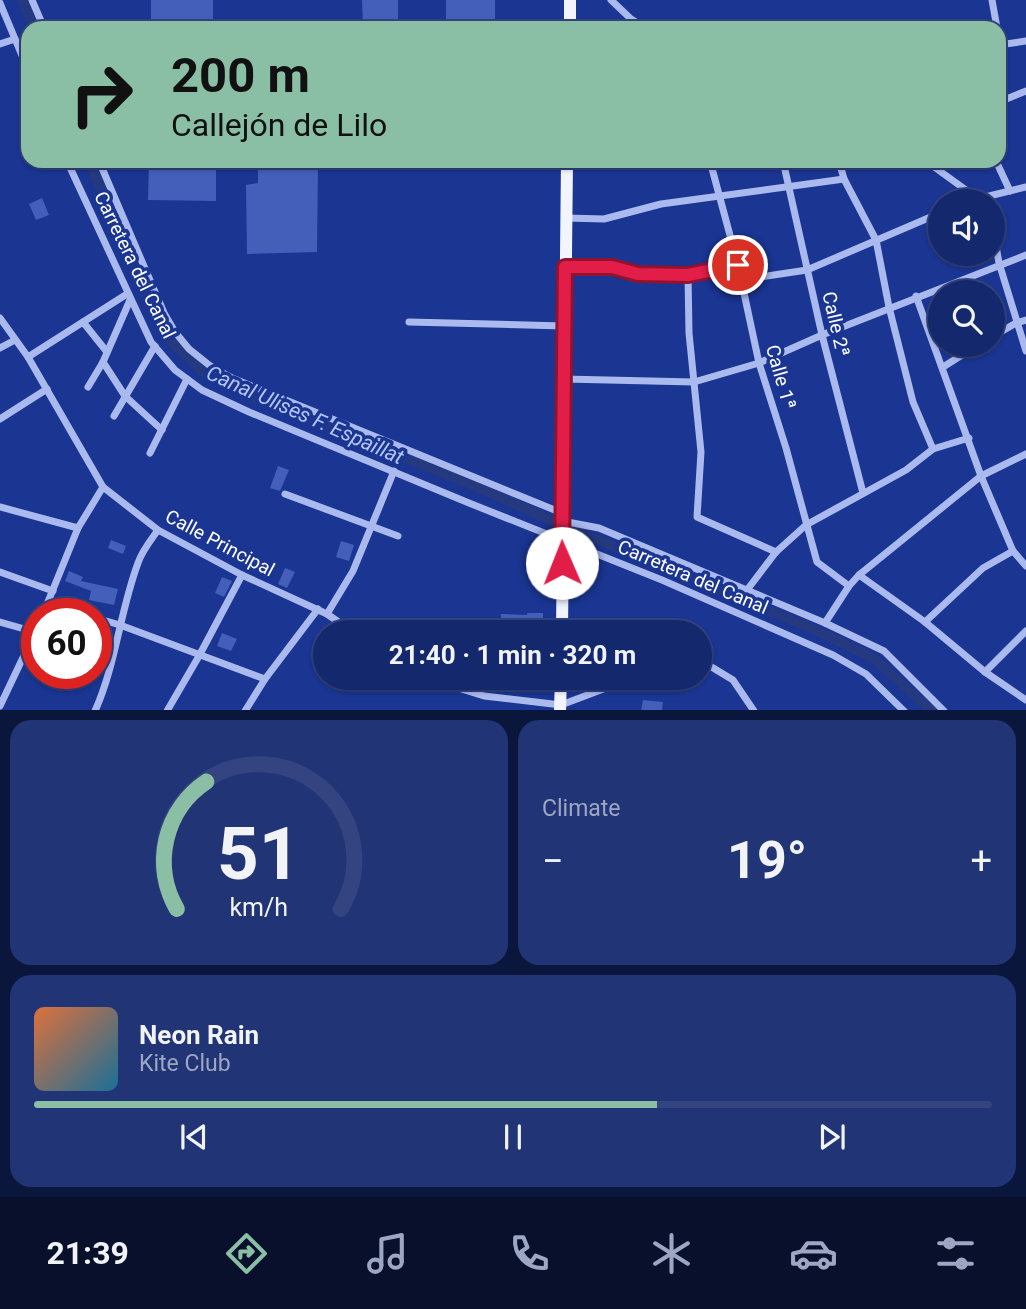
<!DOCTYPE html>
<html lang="en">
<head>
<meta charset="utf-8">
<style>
  :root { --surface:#14286e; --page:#213476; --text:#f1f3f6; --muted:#9da6c2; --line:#334481; --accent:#8abfa5 }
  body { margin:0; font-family:Roboto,sans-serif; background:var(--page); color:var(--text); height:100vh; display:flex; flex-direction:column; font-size:26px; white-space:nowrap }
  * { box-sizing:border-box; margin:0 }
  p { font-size:23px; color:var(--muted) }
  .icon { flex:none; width:38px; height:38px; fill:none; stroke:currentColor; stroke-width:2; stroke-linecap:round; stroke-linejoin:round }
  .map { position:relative; height:710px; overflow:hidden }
  .side { display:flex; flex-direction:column; gap:10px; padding:10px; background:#0b163c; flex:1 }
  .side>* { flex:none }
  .top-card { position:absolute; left:21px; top:21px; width:985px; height:147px; border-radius:21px; box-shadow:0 2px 5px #0004,0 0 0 2px var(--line); background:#8abfa5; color:#111; overflow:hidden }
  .tools { position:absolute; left:928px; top:189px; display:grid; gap:14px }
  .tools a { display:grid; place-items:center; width:77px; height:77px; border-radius:50%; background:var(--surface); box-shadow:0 2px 5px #0004,0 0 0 2px var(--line); font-size:35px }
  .speed { position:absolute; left:21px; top:598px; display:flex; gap:14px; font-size:35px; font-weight:700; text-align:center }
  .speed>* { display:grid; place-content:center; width:91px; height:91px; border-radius:50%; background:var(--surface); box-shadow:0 2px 5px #0004,0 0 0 2px var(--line); line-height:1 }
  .speed .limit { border:10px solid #d22; background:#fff; color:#111 }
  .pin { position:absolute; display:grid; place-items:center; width:60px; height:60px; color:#fff; margin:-30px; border:4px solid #fff; border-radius:50%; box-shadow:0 2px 7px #0007 }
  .me { position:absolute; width:77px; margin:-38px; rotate:359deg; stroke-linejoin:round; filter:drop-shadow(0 0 5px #0008) }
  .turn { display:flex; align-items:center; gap:24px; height:147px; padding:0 35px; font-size:32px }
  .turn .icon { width:91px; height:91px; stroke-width:2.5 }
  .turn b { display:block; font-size:49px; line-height:60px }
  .big { font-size:52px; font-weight:700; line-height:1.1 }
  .side .tile { flex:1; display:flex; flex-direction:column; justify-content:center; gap:10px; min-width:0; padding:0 24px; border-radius:21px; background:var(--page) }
  .side .dial { align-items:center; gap:0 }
  .dial svg { height:182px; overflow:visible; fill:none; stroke:var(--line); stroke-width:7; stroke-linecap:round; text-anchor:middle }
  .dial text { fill:var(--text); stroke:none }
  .song { display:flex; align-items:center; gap:21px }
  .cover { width:84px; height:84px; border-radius:10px; background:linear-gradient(135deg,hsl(20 70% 55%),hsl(200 70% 35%)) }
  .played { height:7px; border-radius:4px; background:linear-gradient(90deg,var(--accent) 65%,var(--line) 65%) }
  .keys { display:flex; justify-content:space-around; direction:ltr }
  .heat { display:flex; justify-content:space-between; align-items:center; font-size:38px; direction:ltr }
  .side .tiles { flex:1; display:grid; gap:10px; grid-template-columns:1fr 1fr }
  .tile:last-child { grid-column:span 2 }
  .trip { position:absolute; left:313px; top:620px; width:399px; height:70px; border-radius:35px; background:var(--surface); box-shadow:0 2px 5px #0004,0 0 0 2px var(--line); font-weight:700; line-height:70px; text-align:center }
  .tabs { display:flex; height:112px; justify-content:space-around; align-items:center; background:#08102c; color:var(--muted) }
  .tabs .icon { width:49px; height:49px }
  .tabs .current { color:var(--accent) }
  .tabs b { font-size:32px; color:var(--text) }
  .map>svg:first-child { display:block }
</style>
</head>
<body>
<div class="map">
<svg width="1026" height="711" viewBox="0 0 1026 711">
  <rect width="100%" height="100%" fill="#1a3592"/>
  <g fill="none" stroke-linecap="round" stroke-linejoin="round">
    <g stroke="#253980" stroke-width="10">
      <path d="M22,0L34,28"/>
      <path d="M89,161L162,333L202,371L253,397L461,480L553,521"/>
      <path d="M581,533L813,629L873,658L932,711"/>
    </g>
  </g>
  <g fill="#435fb9">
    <rect x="151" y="0" width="62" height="28"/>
    <path d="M362,0H398V28H363Z"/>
    <rect x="446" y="0" width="49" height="28"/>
    <path d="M149,161H216V201L148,200Z"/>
    <path d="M258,161H318L317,252L247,254L246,185L258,183Z"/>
    <path d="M42,198L49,215L36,220L29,204Z"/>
    <path d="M278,466L289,470L280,491L270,488Z"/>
    <path d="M111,540L126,546L123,554L108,548Z"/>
    <path d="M341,541L354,545L349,561L336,557Z"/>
    <path d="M285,568L295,572L287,588L278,584Z"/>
    <path d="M69,571L83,577L81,581L118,589L114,605L89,600L91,591L65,581Z"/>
    <path d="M222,577L232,581L224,597L215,593Z"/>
    <path d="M527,613H543V632H501V614L527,615Z"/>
    <path d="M222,633L237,639L231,651L217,646Z"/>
    <path d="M96,634L111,638L104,668L96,666Z"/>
    <path d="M643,700L663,702L662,711H641Z"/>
  </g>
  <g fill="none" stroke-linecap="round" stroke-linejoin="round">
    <g stroke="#aabaef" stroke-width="7">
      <path d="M32,0L44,28"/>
      <path d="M611,0L631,19L645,28"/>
      <path d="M992,0L997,28"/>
      <path d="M0,3L28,70"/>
      <path d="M0,44L15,39"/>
      <path d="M999,45L1026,41"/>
      <path d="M999,102L1026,91"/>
      <path d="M67,161L151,342L175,370L202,390L249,412L469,503L662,580L833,655L866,674L904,711"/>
      <path d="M99,161L164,313L175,332L189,349L209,365L232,378L562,513"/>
      <path d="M710,161L738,265L759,363L786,448L817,562L849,586"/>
      <path d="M783,161L822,335L863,493"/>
      <path d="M839,161L844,179L876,240L889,307L913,402L933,449"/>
      <path d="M926,161L977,198"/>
      <path d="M996,161L1010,191"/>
      <path d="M969,201L1026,187"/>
      <path d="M566,218L604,219L661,204L844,179"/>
      <path d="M992,223L999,263L1026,351"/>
      <path d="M565,267H612L638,274L688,275L738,265"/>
      <path d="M688,275L689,333L701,452L697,517L776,552"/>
      <path d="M741,280L807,270L940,213"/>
      <path d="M916,296L981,476L1013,551L1026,566"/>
      <path d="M0,318L28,357L103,487L158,530L242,575L327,614L353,632"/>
      <path d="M83,322L107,352"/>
      <path d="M409,322L564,326"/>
      <path d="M992,337L1016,323L1026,320"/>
      <path d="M0,348L15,340"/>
      <path d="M28,357L127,294"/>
      <path d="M103,362L125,396L162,430"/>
      <path d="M943,367L978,345"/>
      <path d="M564,379L694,382L759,363L822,335L1026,255"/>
      <path d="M88,387L103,362L130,300"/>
      <path d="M114,416L155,346"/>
      <path d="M0,419L47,389"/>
      <path d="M150,453L187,379"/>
      <path d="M285,494L398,536"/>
      <path d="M0,507L78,528"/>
      <path d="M562,521L599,528L825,623L884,651L944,711"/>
      <path d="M0,572L53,591"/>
      <path d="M859,575L925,622L985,672L1026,700"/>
      <path d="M747,590L776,552L806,525L906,470L933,449L969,438"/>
      <path d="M47,605L81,614"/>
      <path d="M43,614L78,528L103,487"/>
      <path d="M327,614L353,571L394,471"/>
      <path d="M96,618L120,625L265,679"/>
      <path d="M0,622L35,632"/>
      <path d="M925,622L983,568L1013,551"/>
      <path d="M825,623L849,586L859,575L981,476L1026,454"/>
      <path d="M700,660L733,680L754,711"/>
      <path d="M985,672L1026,631"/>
      <path d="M423,677L484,696L561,705L635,677"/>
      <path d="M0,706L37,628"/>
      <path d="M95,711C116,664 120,611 138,563C142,551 151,540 158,530"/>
      <path d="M167,711L199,656L242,575"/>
      <path d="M245,711L265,679L318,609"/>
    </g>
    <g stroke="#f2f4ff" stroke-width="12">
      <path d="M570,28V0"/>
      <path d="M562,632L567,161"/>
      <path d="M560,711L561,677"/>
    </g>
  </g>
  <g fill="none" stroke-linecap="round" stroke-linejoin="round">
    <g stroke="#92132f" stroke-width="18">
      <path id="route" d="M562,563L565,267H612L638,274L688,275L738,265"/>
    </g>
    <use href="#route" stroke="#e11d48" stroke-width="12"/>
  </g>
  <g text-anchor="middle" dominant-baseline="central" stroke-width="7" stroke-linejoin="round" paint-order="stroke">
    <g font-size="19" fill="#fff" stroke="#1a3592">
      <text transform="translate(135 265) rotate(64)">Carretera del Canal</text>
      <text transform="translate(836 324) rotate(77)">Calle 2ª</text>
      <text transform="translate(781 377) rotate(74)">Calle 1ª</text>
      <text transform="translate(220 543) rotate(28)">Calle Principal</text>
      <text transform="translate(693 577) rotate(23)">Carretera del Canal</text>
    </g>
    <g font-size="21" font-style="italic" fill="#b6c6f6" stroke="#1a3592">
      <text transform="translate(305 415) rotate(24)">Canal Ulises F. Espaillat</text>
    </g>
  </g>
</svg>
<div class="tools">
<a><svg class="icon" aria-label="sound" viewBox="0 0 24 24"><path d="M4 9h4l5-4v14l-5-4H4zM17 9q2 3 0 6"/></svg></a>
<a><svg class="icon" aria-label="search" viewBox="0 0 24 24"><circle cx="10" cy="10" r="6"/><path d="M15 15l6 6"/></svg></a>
</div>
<div class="speed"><div class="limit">60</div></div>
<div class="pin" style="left:738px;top:265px;background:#d93025"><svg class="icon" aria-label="arrive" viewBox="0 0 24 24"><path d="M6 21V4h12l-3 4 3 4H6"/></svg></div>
<svg class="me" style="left:562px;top:563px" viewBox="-20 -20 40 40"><circle r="19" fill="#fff"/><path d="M0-13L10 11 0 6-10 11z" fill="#e11d48"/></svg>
<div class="trip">21:40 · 1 min · 320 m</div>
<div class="top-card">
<div class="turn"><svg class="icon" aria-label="right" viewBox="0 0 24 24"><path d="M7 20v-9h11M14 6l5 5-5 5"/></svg><div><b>200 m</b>Callejón de Lilo</div></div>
</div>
</div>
<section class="side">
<div class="tiles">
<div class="tile dial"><svg viewBox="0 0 100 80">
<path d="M14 69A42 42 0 1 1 86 69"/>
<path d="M14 69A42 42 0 0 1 27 13" stroke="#8abfa5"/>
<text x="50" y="56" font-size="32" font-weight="700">51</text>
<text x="50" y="72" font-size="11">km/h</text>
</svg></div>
<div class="tile"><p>Climate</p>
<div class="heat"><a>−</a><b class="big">19°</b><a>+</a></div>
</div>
<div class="tile">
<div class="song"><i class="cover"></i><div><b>Neon Rain</b><p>Kite Club</p></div></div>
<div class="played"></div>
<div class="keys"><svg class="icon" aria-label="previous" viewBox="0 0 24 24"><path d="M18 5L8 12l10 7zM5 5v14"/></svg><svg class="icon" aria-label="pause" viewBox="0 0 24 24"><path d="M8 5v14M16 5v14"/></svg><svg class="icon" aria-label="next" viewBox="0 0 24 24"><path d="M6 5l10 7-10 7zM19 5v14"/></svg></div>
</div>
</div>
</section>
<nav class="tabs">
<b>21:39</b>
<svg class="icon current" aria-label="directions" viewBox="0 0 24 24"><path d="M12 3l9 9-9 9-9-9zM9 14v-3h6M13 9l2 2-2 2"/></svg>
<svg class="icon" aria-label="music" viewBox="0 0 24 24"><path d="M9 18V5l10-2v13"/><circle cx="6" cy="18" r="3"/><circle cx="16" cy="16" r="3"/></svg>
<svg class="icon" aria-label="phone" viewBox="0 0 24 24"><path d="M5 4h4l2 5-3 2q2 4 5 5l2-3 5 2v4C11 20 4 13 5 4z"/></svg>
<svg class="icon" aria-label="climate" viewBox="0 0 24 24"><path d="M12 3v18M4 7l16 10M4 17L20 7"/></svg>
<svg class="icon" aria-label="car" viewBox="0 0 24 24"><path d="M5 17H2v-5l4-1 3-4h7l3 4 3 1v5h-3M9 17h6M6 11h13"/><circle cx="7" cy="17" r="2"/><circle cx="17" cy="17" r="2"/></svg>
<svg class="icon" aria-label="filters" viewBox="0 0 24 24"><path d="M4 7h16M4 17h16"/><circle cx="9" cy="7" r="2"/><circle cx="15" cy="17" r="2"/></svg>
</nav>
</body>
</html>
